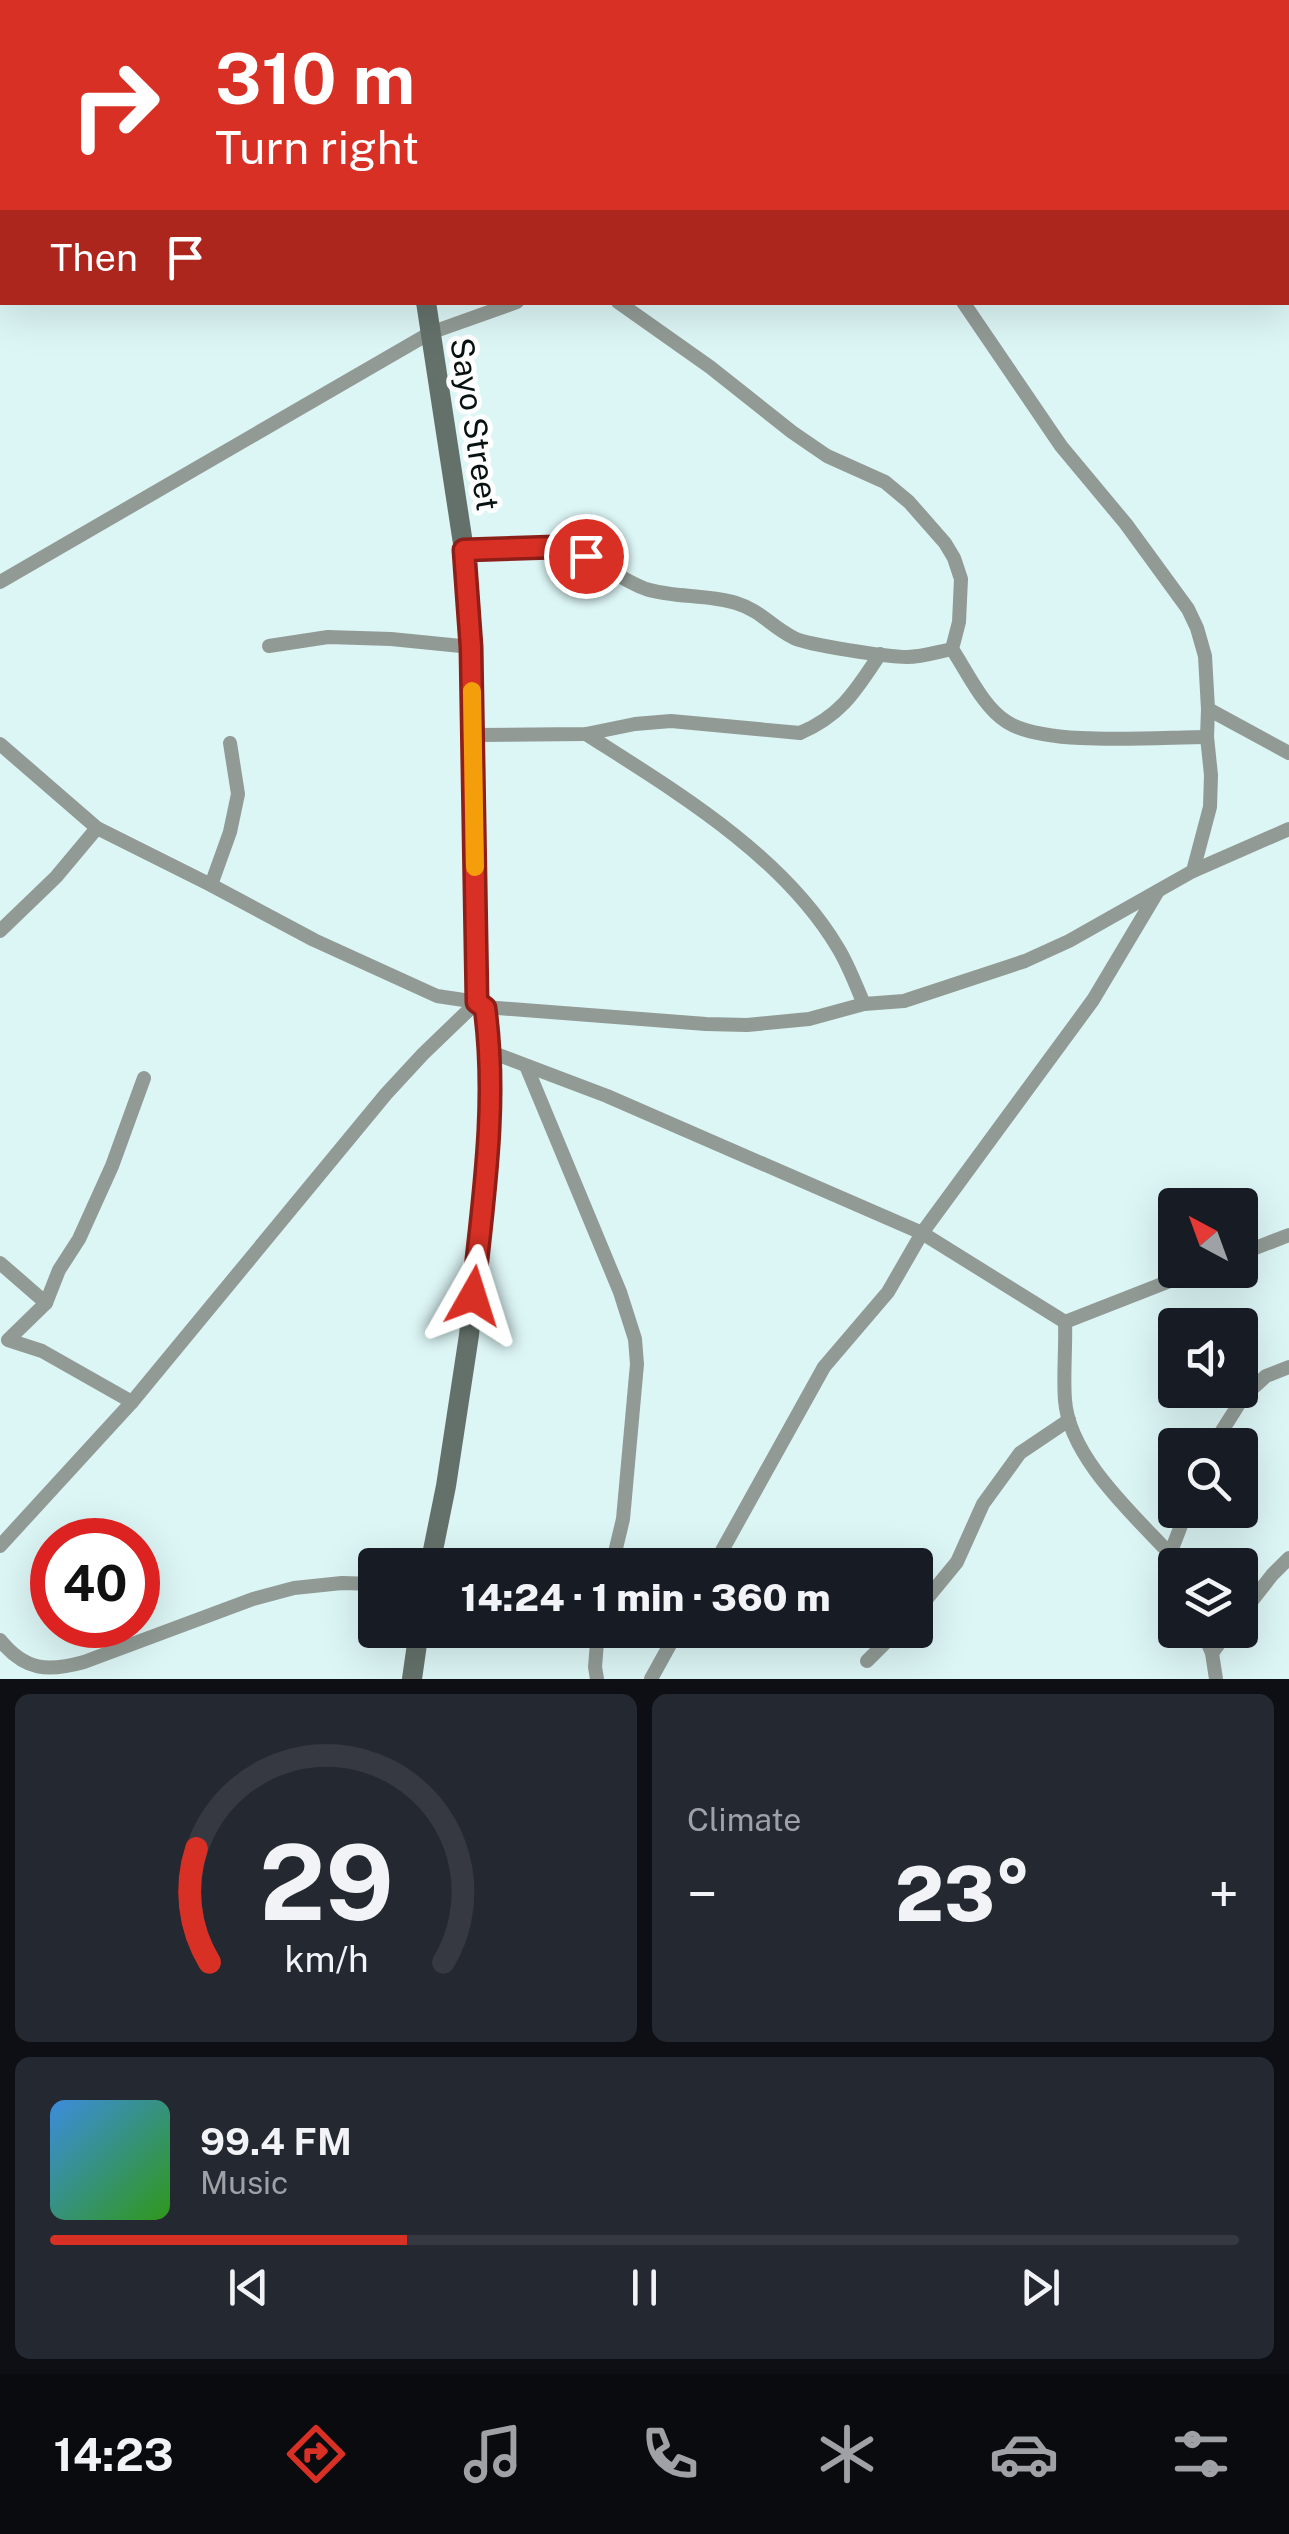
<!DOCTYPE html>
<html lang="en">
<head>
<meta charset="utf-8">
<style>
  :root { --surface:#171b24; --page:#242831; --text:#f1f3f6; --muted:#9ea1a6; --line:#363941; --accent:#d93025 }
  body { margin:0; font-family:"Public Sans",sans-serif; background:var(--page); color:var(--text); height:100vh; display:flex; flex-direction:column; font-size:38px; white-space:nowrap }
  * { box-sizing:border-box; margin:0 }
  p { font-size:32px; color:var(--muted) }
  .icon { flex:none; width:55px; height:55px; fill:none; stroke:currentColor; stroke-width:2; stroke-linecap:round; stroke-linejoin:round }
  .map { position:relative; height:1679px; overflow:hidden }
  .sheet { display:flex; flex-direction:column; gap:15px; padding:15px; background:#0d0f14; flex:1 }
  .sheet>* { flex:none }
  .top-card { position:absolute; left:0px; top:0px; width:1290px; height:305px; box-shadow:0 10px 40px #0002; background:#d93025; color:#fff; overflow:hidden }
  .needle { width:65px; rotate:319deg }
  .controls { position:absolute; left:1158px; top:1188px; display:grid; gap:20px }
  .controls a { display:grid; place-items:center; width:100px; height:100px; border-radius:10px; background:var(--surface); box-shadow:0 10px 40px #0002; font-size:50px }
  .speed { position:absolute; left:30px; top:1518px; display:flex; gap:20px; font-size:50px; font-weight:700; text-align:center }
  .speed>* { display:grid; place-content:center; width:130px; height:130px; border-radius:50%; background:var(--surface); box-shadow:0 10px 40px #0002; line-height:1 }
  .speed .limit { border:15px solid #d22; background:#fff; color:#111 }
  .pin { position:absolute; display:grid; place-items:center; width:85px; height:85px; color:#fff; margin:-42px; border:5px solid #fff; border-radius:50%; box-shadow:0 2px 10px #0007 }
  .me { position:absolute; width:110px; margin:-55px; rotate:6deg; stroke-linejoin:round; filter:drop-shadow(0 0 8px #0008) }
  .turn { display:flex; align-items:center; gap:35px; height:210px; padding:0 50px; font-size:45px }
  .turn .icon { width:130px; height:130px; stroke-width:2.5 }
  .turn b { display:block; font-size:70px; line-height:85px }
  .then { display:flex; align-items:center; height:95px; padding:0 50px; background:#0003; gap:20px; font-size:38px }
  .big { font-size:75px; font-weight:800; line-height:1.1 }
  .sheet .tile { flex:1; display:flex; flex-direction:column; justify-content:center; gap:15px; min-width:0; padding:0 35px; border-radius:15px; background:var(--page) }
  .sheet .dial { align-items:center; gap:0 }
  .dial svg { height:260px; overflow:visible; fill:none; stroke:var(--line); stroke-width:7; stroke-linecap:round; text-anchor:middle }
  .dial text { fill:var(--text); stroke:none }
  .song { display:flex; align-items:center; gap:30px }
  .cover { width:120px; height:120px; border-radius:15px; background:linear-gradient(135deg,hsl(210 70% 55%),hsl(110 70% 35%)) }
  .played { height:10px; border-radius:5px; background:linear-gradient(90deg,var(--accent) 30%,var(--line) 30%) }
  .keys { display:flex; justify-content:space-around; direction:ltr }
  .heat { display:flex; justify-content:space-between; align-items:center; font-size:55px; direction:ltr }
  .sheet .tiles { flex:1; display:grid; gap:15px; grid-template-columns:1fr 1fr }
  .tile:last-child { grid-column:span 2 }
  .trip { position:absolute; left:358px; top:1548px; width:575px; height:100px; border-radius:10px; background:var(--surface); box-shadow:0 10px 40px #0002; font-weight:800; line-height:100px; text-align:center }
  .tab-bar { display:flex; height:160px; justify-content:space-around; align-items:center; background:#090b0e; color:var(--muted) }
  .tab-bar .icon { width:70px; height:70px }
  .tab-bar .current { color:var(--accent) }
  .tab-bar b { font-size:45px; color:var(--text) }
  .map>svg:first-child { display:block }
</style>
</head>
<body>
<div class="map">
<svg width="1289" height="1679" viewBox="0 0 1289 1679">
  <rect width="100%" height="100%" fill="#dcf5f5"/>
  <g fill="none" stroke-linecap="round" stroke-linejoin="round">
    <g stroke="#919a95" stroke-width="14">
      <path d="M767,0L768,2"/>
      <path d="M1074,2L1075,0"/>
      <path d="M0,290L2,289"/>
      <path d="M618,302L710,367L792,432L827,456L885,482L909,502L945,543L954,558L961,579L959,622L952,649C968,673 983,707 1007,722C1046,747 1158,737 1207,737"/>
      <path d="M963,302L1061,446L1126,524L1188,609L1197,628L1205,656L1208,709L1207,737L1211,775L1210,807L1193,871"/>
      <path d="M464,550C503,549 549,540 585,556C606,566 623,581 646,589C675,598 706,594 736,603C762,611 770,626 794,638C808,645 888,657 907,657C922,657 937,652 952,649"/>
      <path d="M0,582L430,333L517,302"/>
      <path d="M269,646L328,637L391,639L471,647"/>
      <path d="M1208,709L1289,753"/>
      <path d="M586,734C675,791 782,854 838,948C849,966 856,986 864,1004"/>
      <path d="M473,735L586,734L635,724L671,721L800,733C842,715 856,690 880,654"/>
      <path d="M0,744L97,828L211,885L314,940L437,996L477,1002"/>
      <path d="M211,885L230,832L238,794L230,743"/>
      <path d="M0,931L56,877L97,828"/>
      <path d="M485,1007L706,1024L747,1025L809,1019L864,1004L904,1001L1025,961L1069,941L1193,871L1289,829"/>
      <path d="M491,1052L607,1096L922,1233L1065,1322"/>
      <path d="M527,1068L620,1292L635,1339L637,1364L623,1519L612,1565"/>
      <path d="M1240,1254L1289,1235"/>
      <path d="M0,1263L46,1303"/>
      <path d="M1065,1322C1066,1348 1063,1375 1065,1400C1069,1457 1133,1514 1170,1554L1175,1566"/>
      <path d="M1065,1322L1198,1270"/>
      <path d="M132,1402L42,1351L8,1340L46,1303L59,1270L79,1239L112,1166L144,1078"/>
      <path d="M1213,1445L1244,1396L1266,1376L1289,1367"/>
      <path d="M0,1546L132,1402L386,1094L423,1054L477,1002"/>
      <path d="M1170,1554L1187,1510"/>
      <path d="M714,1565L824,1367L888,1292L922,1233L1093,1000L1158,891"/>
      <path d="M915,1613L957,1562L983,1504L1020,1453L1069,1420"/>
      <path d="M1240,1616L1272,1575L1289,1558"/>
      <path d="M1202,1630L1212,1653L1216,1679"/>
      <path d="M0,1640C25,1671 48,1672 84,1662L253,1599L294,1588L342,1583L375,1584"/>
      <path d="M1212,1653L1229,1630"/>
      <path d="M867,1661L898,1630"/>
      <path d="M597,1679L595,1667L598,1630"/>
      <path d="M651,1679L678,1630"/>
    </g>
    <g stroke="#64716a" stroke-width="20">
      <path d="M495,2L498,0"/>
      <path d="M426,302L464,550L471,647L477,1002L485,1007L491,1052L489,1143L469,1335L446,1486L430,1565"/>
      <path d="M412,1679L419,1630"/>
    </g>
    <g stroke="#45544c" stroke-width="22">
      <path d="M420,2L427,0"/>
      <path d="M0,99H2"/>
    </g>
  </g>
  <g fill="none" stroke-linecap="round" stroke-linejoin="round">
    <g stroke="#8d1f18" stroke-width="25">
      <path id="route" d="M473,1296C483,1200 498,1104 485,1008L477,1002L471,647L464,550L555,547L586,556"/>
    </g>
    <use href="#route" stroke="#d93025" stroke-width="18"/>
    <path stroke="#f59e0b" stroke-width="18" d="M472,691L475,867"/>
  </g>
  <g text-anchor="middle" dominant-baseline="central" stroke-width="10" stroke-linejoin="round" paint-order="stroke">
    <g font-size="32" fill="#091212" stroke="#fff">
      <text transform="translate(475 424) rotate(81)">Sayo Street</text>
    </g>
  </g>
</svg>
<div class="controls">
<a><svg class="needle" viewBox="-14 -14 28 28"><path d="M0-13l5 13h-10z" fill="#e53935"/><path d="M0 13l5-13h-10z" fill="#9ea1a6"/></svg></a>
<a><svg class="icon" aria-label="sound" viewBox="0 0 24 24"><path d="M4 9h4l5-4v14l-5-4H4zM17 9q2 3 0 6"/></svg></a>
<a><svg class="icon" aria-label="search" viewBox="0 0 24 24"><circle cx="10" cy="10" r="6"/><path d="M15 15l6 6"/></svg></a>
<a><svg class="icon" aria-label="layers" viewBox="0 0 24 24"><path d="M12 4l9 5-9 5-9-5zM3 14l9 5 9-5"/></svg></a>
</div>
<div class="speed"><div class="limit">40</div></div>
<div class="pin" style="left:586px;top:556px;background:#d93025"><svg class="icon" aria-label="arrive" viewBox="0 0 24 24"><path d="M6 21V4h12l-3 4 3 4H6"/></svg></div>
<svg class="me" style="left:473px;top:1296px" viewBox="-20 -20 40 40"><path d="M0-17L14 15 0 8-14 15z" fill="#d93025" stroke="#fff" stroke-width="4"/></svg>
<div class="trip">14:24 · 1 min · 360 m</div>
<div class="top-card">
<div class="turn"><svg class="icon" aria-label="right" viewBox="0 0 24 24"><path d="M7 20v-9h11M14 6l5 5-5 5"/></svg><div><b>310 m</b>Turn right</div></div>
<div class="then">Then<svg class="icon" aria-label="arrive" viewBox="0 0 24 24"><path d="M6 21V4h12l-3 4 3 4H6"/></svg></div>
</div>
</div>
<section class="sheet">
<div class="tiles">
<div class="tile dial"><svg viewBox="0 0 100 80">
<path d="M14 69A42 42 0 1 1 86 69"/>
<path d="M14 69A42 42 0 0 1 10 34" stroke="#d93025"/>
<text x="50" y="56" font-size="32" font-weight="700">29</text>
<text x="50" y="72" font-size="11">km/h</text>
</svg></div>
<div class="tile"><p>Climate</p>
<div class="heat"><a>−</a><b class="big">23°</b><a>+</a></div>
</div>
<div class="tile">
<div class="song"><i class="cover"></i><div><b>99.4 FM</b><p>Music</p></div></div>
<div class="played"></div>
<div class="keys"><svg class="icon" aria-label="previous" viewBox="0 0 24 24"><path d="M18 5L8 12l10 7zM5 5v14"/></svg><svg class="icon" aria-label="pause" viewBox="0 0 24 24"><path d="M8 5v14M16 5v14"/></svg><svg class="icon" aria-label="next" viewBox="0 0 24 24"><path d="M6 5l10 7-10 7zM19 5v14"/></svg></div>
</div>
</div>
</section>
<nav class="tab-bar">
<b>14:23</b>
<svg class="icon current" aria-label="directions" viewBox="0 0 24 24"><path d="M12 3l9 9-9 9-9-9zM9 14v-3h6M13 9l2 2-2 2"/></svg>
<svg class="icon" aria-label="music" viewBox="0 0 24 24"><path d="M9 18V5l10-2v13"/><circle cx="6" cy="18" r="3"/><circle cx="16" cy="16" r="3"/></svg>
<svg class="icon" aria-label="phone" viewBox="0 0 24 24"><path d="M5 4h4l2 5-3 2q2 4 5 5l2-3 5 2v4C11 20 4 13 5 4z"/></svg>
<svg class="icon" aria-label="climate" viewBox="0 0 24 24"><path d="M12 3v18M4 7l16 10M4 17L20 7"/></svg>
<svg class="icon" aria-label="car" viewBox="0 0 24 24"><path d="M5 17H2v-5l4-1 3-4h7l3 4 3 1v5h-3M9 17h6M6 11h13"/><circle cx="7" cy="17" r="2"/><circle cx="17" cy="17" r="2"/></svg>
<svg class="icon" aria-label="filters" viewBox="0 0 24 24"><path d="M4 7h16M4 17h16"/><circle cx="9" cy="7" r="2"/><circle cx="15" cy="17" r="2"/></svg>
</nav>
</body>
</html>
